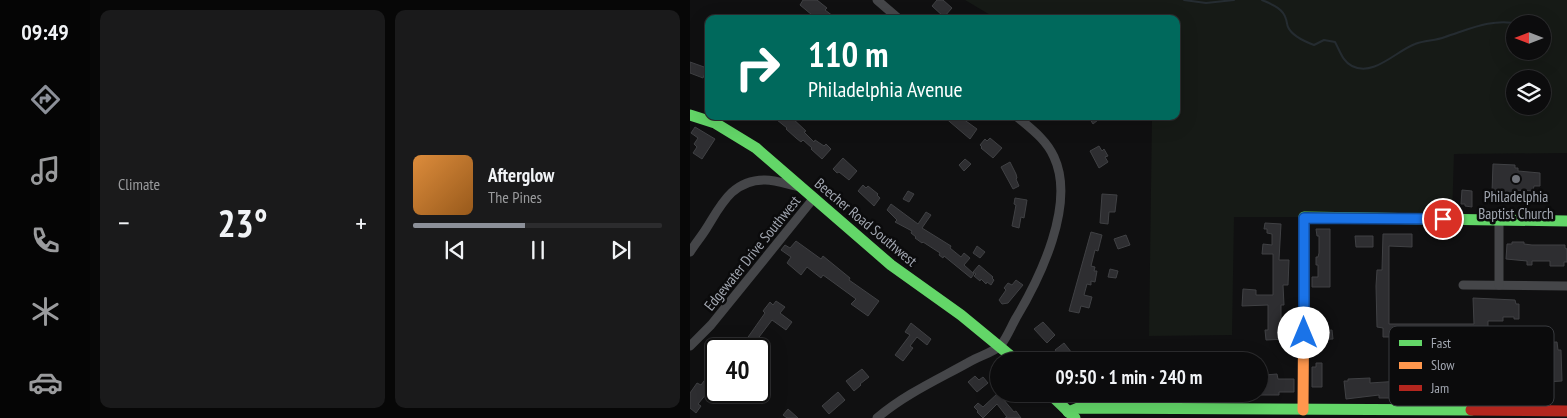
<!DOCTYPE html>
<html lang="en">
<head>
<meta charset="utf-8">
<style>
  :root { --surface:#0c0c0d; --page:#1a1a1b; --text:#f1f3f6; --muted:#9a9b9d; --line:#2c2c2e; --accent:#8c9099 }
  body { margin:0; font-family:"PT Sans Narrow",sans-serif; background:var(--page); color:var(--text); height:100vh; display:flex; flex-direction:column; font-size:19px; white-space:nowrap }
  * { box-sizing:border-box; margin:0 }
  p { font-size:16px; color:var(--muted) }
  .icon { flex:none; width:28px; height:28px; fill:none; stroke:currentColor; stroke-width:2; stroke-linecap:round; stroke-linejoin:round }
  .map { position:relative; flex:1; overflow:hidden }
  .panel { display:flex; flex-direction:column; gap:10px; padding:10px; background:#070707; width:600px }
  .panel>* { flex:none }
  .top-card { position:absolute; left:15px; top:15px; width:475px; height:105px; border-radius:10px; box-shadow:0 5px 20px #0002,0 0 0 1px var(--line); background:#00695c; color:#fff; overflow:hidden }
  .needle { width:32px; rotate:270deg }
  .tools { position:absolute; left:816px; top:15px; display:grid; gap:10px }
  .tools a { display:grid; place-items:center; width:45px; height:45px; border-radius:50%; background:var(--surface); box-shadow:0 5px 20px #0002,0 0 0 1px var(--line); font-size:25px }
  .speed { position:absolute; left:15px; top:338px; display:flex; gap:10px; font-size:25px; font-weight:700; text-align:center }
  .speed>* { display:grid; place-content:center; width:65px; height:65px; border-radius:50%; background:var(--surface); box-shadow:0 5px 20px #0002,0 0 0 1px var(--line); line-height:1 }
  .speed .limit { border:2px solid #111; border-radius:8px; background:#fff; color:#111 }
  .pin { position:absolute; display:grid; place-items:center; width:42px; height:42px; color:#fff; margin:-21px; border:2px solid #fff; border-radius:50%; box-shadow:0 1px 5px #0007 }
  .me { position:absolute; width:55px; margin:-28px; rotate:0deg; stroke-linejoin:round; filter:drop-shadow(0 0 4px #0008) }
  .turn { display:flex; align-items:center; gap:18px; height:105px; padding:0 20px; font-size:22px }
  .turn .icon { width:65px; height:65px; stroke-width:2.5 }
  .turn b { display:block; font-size:35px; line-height:42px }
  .big { font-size:38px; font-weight:700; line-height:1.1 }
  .panel .card { flex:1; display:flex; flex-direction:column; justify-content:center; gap:8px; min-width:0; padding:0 18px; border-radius:10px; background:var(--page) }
  .song { display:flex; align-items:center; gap:15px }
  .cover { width:60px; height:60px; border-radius:8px; background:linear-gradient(135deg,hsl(30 70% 55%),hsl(30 70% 35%)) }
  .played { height:5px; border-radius:2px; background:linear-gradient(90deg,var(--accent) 45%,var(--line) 45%) }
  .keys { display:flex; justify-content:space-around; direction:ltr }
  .heat { display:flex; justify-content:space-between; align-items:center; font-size:28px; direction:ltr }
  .panel .tiles { flex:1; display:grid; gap:10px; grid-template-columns:repeat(2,1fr) }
  .trip { position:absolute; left:300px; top:352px; width:278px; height:50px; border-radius:25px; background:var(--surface); box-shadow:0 5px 20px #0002,0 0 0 1px var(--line); font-weight:700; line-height:50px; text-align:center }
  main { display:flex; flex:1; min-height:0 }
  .tab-bar { display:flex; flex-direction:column; width:90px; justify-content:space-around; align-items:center; background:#050505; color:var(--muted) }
  .tab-bar .icon { width:35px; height:35px }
  .tab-bar .active { color:var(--accent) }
  .tab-bar b { font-size:22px; color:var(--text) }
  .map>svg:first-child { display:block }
</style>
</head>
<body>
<main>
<nav class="tab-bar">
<b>09:49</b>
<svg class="icon active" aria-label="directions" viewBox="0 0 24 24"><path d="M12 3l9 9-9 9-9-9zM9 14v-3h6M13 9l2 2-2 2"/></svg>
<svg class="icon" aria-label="music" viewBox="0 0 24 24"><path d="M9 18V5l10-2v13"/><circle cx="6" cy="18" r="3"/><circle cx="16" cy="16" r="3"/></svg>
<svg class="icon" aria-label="phone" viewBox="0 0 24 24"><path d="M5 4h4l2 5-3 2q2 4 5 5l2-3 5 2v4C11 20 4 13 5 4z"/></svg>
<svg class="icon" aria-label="climate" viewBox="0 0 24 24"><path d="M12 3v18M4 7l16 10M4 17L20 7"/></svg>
<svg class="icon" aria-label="car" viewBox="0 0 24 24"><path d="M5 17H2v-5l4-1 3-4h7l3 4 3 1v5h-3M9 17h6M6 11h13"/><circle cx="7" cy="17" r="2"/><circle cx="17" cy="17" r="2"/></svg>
</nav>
<section class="panel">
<div class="tiles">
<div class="card"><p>Climate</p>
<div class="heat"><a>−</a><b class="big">23°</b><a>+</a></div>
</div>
<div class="card">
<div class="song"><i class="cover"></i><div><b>Afterglow</b><p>The Pines</p></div></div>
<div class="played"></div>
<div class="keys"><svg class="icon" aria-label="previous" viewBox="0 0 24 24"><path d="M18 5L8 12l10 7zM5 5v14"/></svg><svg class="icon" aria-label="pause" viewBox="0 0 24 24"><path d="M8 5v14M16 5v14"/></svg><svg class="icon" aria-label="next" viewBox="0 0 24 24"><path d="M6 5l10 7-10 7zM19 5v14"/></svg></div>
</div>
</div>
</section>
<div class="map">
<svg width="877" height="418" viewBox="0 0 877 418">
  <rect width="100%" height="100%" fill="#101011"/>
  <path fill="#161a16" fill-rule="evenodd" d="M275,0H877V153L764,154L762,217H544L542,335L459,336L462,116H486V19H307ZM825,24H852V51H825ZM825,79H852V106H825Z"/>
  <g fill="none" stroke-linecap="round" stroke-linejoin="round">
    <g stroke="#252c31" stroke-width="2">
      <path d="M494,0L516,3L544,0"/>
      <path d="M572,0C581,4 593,8 596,19C597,22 597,25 598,27C602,36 616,42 624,45L634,40L645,42C650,51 653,62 662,66C684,77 706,51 725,44C735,40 745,41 755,37C780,29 802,18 829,24"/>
    </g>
  </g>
  <g fill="#2e2e31" stroke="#404144">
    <path d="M113,0H127L137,8L135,10L147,19H119L122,15L110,5Z"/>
    <path d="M247,0H253L262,8L254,17L242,6Z"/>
    <path d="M0,62L17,68L13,78L0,73Z"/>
    <path d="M82,116H100L116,131L114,132L124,142L125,140L134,146L136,144L141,149L132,159L121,149L122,148L113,140L111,142L106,138L96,129L97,128Z"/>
    <path d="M253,116H269L287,129L280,139Z"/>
    <path d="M398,116H413L403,124Z"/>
    <path d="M5,127L25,139L12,159L3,153L7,147L4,144L8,138L1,133Z"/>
    <path d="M300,138L312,148L303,158L291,148L292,147L290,145L295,139L297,141Z"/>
    <path d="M409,146L412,151L414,149L418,156L415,157L418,162L409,168L400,151Z"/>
    <path d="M153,158L167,171L159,180L149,172L147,173L143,169Z"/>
    <path d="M275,159L281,164L274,171L269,165Z"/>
    <path d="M320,162L326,174L327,178L326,179L329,186L323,189L311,167Z"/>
    <path d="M803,164L825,165V168H828V171L850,173V186H844L843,191L823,190V193L802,192Z"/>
    <path d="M173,185L176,188L178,186L188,194L187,195L190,198L184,206L168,191Z"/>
    <path d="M772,190L782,191V207L775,206V204H771Z"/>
    <path d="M218,191L224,194L219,202L213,199Z"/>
    <path d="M412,194L427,195L425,212H419L418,224L410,223Z"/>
    <path d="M325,198L337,200L334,218L331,217L329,228L322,226L326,205L324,204Z"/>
    <path d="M201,204L228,224L236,212L241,215L232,228L261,246L260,248L271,257L274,253L280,258L274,265L284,274L281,278L254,256L253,258L249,255L250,253L233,242L232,243L225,238L226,237L221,233L222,231L205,222L207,220L197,210Z"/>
    <path d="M575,223L591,224L589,260H599L598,285H593L594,305H591V329L593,328V332L596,331L597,339L576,340L575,330H578V305L552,306L553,289L566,290V295H583V254H572L573,244L582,245V234L577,233V229H574Z"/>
    <path d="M626,229H640V287H622V277H628V265H626V257H628L629,253V236H627Z"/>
    <path d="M401,232L412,235L408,251L405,250L401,266L405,267L404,271H407L405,282L401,281V285L397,284L394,295L402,297L399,308L391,306L389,313L379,311Z"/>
    <path d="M693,234H722V247L699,246V324H784L783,298L825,300L826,304H829V319H824V317H813V321H798V333H787V337H693V328L687,327L686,286L687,270H692Z"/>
    <path d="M436,235L440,245L428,249L424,239Z"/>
    <path d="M665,236H683V247H666Z"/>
    <path d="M106,241L131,259L133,256L160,278L159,280L189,301L178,316L161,304L166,299L140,280L133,275L131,278L117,267L111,275L97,263L101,257L91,250L95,245L100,248Z"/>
    <path d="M822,242H834V244L842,245H875V248L877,249V262H874V266H860V261H842V265H837V261L816,259L817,244H822Z"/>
    <path d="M287,246L295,252L290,258L283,253Z"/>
    <path d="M289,265L303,277L302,278L304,280L301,285L297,282L296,284L291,279L290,281L284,276L286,274L283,272Z"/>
    <path d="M420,269L428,271L426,278L418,277Z"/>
    <path d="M326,280L333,285L318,303L312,304L309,300L316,290L314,288L318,283L322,285Z"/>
    <path d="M86,301L95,307L90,313L102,322L96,330L82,320L63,345L68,349H46L53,338L56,340L75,313L73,311L80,302L83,305Z"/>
    <path d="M353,322L365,335L357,343L344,329Z"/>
    <path d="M221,323L241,339L237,345L227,337L220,346L223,348L213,361L205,355L220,335L215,332Z"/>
    <path d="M642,330L643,339L621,340V334L628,333V331Z"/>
    <path d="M867,342L868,350H871L872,381L838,383L837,343Z"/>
    <path d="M374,343L386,358L382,361H380L372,352L369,355L365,350Z"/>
    <path d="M626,363H632V387H622V367H626Z"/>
    <path d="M172,369L179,377L170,384L171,385L164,391L156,381Z"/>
    <path d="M587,374L588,379H604V392H589V395H569V380H571V378H575V375Z"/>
    <path d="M285,376L289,380L293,377L298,383L287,392L278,382Z"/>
    <path d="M17,377L24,382L21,386L23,388L19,394L17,393L8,404L11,406L6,413L0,408V393L7,383L11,385Z"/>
    <path d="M680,378V383L710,381L711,384L715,383V386H728V382H732V381L765,384L764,401L721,400V398H689V395L656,399L654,381H658V379Z"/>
    <path d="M148,392L155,400L139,414L132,406Z"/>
    <path d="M308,393L324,412L326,411L331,418H315L317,417L307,404L293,418L287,412L288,411L284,407L288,403L293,407Z"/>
    <path d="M98,409L108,418H97L93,415Z"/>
  </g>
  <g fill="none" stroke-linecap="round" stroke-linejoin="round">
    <g stroke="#454649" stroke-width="9">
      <path d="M187,0L209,19"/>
      <path d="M0,252C5,244 11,237 16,229C31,205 42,180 75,180C87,180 99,185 110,187"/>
      <path d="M773,285L877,286"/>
      <path d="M809,285V220"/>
      <path d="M0,346L21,325L123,199"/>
      <path d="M187,418C215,394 249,379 281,361C288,357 306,351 311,345C317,337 321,327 326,318C350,278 386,204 364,157C356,139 340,128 326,116"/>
    </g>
    <g stroke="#63d668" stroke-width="11">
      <path d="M0,115L25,123L66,148L201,265L271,315L327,361"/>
      <path d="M614,257V217L877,221"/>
      <path d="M360,394L385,418"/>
      <path d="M378,412L388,408L781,410"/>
    </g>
    <path stroke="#ff974d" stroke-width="11" d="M613,410L614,257"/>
    <path stroke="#b3261e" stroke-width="11" d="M781,410L877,411"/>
  </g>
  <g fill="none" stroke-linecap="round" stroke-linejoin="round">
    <g stroke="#114b97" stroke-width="12">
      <path id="route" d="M614,333V218L753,219"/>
    </g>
    <use href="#route" stroke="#1a73e8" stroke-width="9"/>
  </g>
  <circle fill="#6f7279" stroke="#0b0b0c" stroke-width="2" cx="826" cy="179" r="5"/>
  <g text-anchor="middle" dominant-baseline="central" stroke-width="5" stroke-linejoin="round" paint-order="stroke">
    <g font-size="15" fill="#a2a7b1" stroke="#0b0b0c">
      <text x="826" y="196">Philadelphia<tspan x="826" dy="17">Baptist Church</tspan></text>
    </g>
    <g font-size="15" fill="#a2a7b1" stroke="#0b0b0c">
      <text transform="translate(176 222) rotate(40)">Beecher Road Southwest</text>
      <text transform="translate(62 253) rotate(-51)">Edgewater Drive Southwest</text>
    </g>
  </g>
  <rect x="699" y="326" width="165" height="80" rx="8" fill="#0b0b0c" stroke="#383a3e" stroke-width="1"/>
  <rect x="709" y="340" width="23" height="6" fill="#63d668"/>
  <rect x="709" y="362" width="23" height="7" fill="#ff974d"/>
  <rect x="709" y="385" width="23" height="6" fill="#b3261e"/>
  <g font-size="14" fill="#a2a7b1">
    <text x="741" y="348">Fast</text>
    <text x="741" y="370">Slow</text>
    <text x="741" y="393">Jam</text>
  </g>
</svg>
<div class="tools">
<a><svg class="needle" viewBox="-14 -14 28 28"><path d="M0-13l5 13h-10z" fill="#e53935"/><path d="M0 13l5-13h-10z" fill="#9a9b9d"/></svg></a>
<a><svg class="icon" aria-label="layers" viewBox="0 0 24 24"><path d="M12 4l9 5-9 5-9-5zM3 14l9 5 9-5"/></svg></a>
</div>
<div class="speed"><div class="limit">40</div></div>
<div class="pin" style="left:753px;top:219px;background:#d93025"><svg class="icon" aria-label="arrive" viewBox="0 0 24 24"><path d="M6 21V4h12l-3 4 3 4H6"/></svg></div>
<svg class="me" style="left:614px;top:333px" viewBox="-20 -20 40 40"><circle r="19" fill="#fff"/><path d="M0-13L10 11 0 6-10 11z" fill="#1a73e8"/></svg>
<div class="trip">09:50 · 1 min · 240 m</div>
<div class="top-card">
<div class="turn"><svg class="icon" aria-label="right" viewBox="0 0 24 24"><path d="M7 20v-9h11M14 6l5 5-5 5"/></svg><div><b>110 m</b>Philadelphia Avenue</div></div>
</div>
</div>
</main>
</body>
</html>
